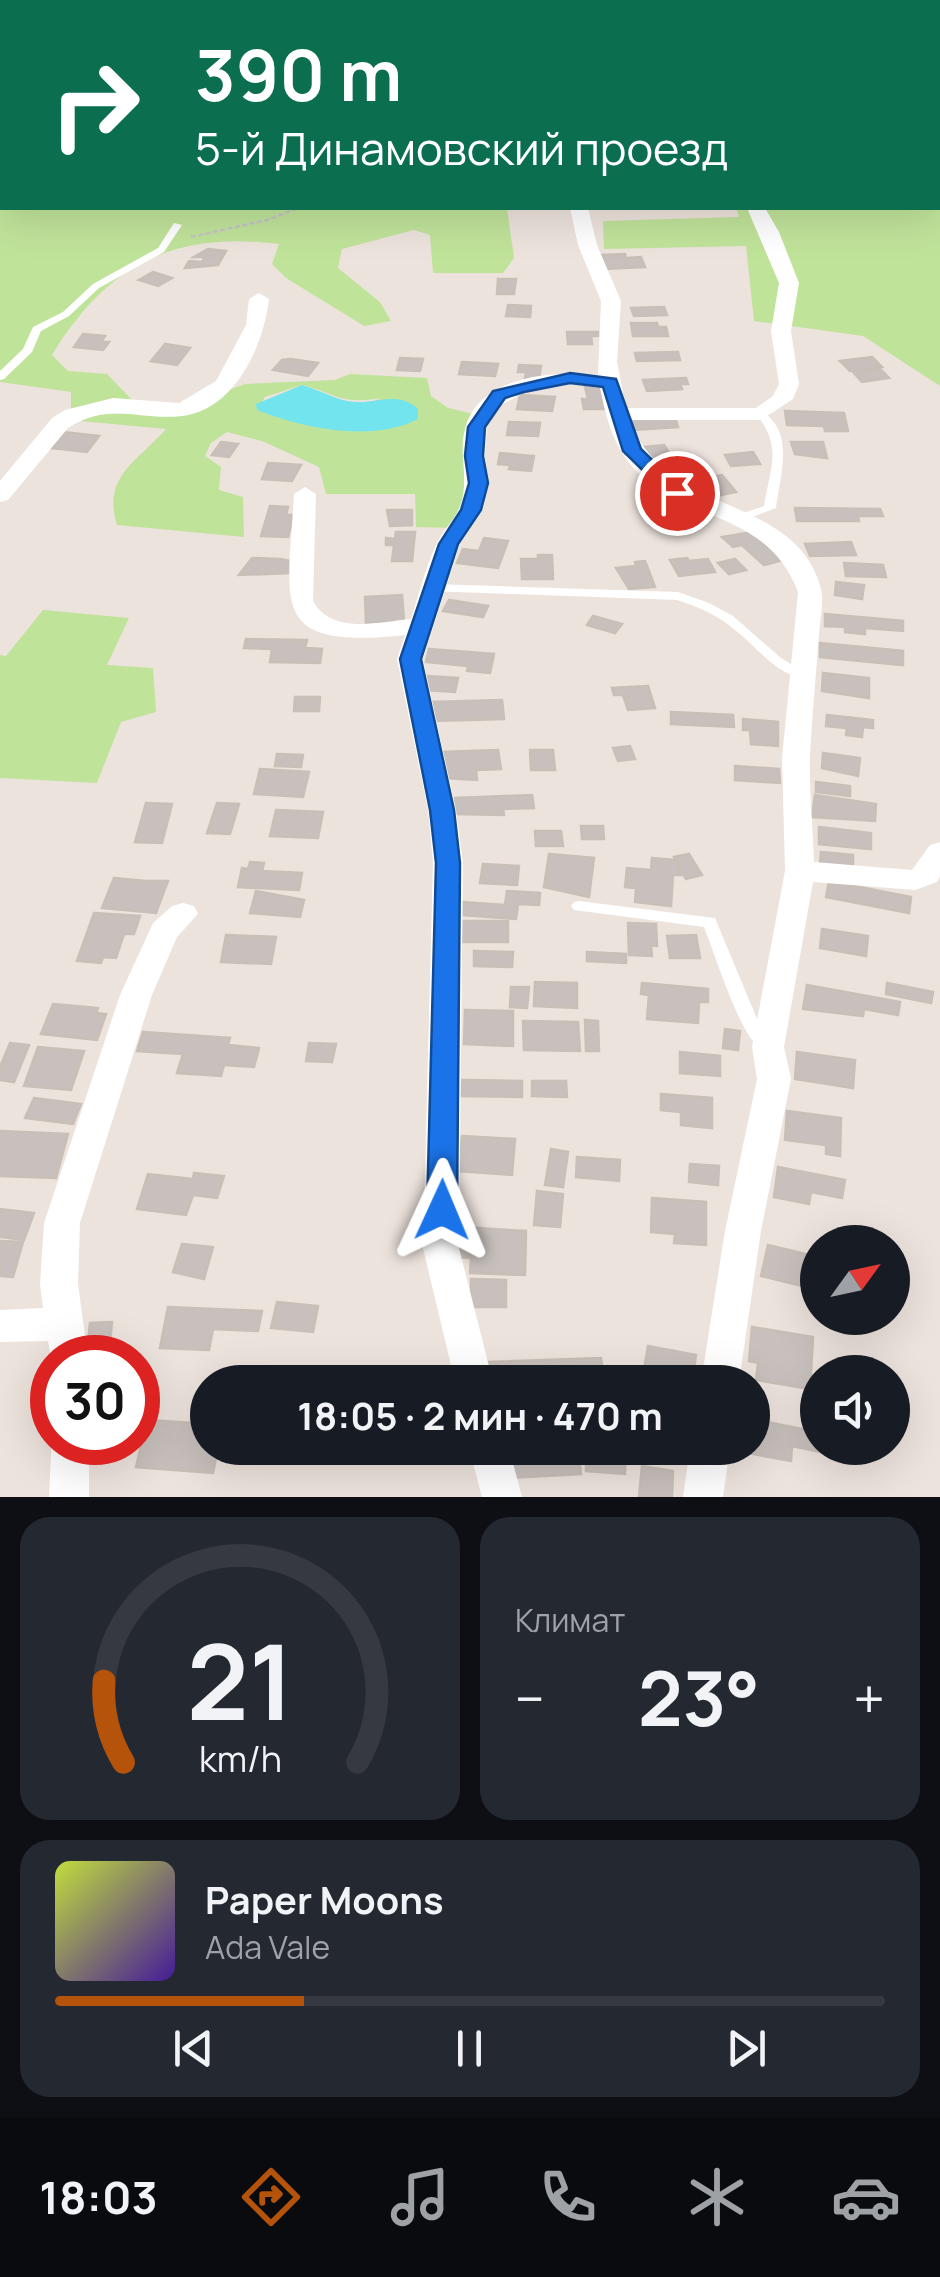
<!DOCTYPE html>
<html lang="ru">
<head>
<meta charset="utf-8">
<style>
  :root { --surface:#171b24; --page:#242831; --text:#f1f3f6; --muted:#9ea1a6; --line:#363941; --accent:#b45309 }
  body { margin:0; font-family:Manrope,sans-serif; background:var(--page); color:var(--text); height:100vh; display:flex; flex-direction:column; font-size:38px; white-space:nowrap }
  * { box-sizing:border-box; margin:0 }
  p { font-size:32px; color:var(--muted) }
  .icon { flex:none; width:55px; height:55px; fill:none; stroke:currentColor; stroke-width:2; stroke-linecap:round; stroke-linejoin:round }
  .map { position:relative; height:1497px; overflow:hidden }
  .drawer { display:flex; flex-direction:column; gap:20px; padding:20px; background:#0d0f14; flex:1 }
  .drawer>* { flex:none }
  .hud { position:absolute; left:0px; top:0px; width:940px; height:210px; box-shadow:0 10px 40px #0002; background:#0b6e4f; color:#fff; overflow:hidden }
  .needle { width:65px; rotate:57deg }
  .fabs { position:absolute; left:800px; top:1225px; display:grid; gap:20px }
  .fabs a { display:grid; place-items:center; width:110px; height:110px; border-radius:50%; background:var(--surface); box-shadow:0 10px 40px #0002; font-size:50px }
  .speed { position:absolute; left:30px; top:1335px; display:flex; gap:20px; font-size:50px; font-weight:700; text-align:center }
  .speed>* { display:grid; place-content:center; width:130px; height:130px; border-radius:50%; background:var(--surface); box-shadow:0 10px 40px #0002; line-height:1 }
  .speed .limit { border:15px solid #d22; background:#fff; color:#111 }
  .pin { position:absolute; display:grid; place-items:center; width:85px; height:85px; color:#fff; margin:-42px; border:5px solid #fff; border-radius:50%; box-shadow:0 2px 10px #0007 }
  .me { position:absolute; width:110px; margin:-55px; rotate:1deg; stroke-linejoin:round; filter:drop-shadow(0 0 8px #0008) }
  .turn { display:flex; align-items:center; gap:35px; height:210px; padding:0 30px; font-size:45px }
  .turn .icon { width:130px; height:130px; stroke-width:2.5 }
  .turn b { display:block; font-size:70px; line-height:85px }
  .big { font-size:75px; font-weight:700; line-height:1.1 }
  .drawer .widget { flex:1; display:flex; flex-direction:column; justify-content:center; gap:15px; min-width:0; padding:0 35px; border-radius:30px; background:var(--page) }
  .drawer .dial { align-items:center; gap:0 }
  .dial svg { height:260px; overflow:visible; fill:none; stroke:var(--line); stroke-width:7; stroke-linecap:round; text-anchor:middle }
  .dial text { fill:var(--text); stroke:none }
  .song { display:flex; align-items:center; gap:30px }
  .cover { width:120px; height:120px; border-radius:15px; background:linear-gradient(135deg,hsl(70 70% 55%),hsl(260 70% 35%)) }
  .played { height:10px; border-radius:5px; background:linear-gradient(90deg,var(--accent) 30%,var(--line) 30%) }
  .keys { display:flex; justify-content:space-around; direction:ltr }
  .heat { display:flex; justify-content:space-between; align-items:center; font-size:55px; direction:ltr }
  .drawer .tiles { flex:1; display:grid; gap:20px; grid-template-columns:1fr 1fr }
  .widget:last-child { grid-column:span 2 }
  .trip { position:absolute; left:190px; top:1365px; width:580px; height:100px; border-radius:50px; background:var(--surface); box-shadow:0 10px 40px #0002; font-weight:700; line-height:100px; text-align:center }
  .tab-bar { display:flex; height:160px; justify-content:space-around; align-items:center; background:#090b0e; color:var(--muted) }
  .tab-bar .icon { width:70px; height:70px }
  .tab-bar .selected { color:var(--accent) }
  .tab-bar b { font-size:45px; color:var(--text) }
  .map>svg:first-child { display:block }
</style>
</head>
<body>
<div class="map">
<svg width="940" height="1497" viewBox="0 0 940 1497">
  <rect width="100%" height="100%" fill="#ede3dd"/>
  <g fill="#c0e39a" fill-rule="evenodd">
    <path d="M0,0H940V386L863,336L754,321L746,246L604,249L603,221L739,217L736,208H938V2H2V208H507L514,258L503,273H433L430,235L414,230L342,249L338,268L380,302L391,321L364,326L286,278L272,264L279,244C172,231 107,265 52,355L68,371L107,374L134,402L71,411V392L0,382Z"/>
    <path d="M350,374L427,378L431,396L448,408L478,415L472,484L452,528L416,527L415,494H326L319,467L262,441L227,432L211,443L205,456L221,467L219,490L243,497L244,537L117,525C102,476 137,462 166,429L69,420L82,414L167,413L245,384L335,380ZM302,385C338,394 339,405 381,398L315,426L257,410L265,397Z"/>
    <path d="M43,610L129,618L107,665L153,668L156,712L121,722L97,783L0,778V655L6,656Z"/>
  </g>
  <path fill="#71e4ee" d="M302,385C321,390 336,401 356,402C380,403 398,391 418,409V419C373,443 302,428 257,410L256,404Z"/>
  <g fill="#c8c0bc" stroke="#c8bfb7" stroke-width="2.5">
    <path d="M208,249L226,251L218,265L185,268L189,261L202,262L205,257H194Z"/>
    <path d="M625,254L626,258L641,257L645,267L604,269L600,255Z"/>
    <path d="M153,272L172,278L158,286L139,280Z"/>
    <path d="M498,279H516L514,294H497Z"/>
    <path d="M508,305L531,306L530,317L506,316Z"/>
    <path d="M664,307L667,315L634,316L631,308Z"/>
    <path d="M631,323H657L658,327H666L668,336H633Z"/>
    <path d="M567,332H598V336H591L592,344H568Z"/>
    <path d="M83,334L105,336L101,342H109L103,350L74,347Z"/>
    <path d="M165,344L190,348L177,365L151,361Z"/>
    <path d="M678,352L680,360L637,361L635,353Z"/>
    <path d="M872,357L882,367L850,371L840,361Z"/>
    <path d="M400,358L423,359L420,371L397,370Z"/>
    <path d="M290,359L318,363L308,376L273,370L282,360Z"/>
    <path d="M462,362L498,364L495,376L459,374Z"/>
    <path d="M519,365L541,366L539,379L525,378L526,372H518Z"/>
    <path d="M880,369L889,378L862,382L853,372Z"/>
    <path d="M686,378L688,384H680L682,389L647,391L643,380Z"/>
    <path d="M600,386L606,409H584L582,399H588L585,387Z"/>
    <path d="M520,395L555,397L552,411L517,409Z"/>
    <path d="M785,411L844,413L848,431H825L824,426L787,425Z"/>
    <path d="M662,418L676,420L678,427L633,430L630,419Z"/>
    <path d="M509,422L540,423L538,436L507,435Z"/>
    <path d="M63,432L99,436L87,452L51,448Z"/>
    <path d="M221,442L238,444L229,457L212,455Z"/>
    <path d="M791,442H823L827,458L795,454Z"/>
    <path d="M664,445L672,458L650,460L643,447Z"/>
    <path d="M753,452L760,464L731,466L725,455Z"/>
    <path d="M500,453L534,456L531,471L509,469L510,465L498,464Z"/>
    <path d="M268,463L301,465L292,481L262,479Z"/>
    <path d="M722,475L736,492L717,496L702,479Z"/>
    <path d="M270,506L288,507L286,515H294L288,537L261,536Z"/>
    <path d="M795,508L880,509L883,516H858L859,521H797Z"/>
    <path d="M387,510H412V525L390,526Z"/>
    <path d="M396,532H415L412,561H392L394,545H386V538L395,539Z"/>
    <path d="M752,532L783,560L764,565L742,545L733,547L722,537Z"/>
    <path d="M484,538L508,541L498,568L457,563L463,549L479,551Z"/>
    <path d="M851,542L856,555L810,556L805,544Z"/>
    <path d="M538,555H552L553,579H522L521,559H538Z"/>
    <path d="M252,558L280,559L295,562L291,573L239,575Z"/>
    <path d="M687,558L689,561L708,559L715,572L679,576L670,560Z"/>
    <path d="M735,559L746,570L729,574L718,563Z"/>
    <path d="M645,561L655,587L629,589L616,568L636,566L635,562Z"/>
    <path d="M844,563L883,565L886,577L846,576Z"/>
    <path d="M836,582L864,585L862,599L835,595Z"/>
    <path d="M402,595L404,621L366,623L365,597Z"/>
    <path d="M449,600L488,606L483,617L443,611Z"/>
    <path d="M825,614L903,621V631L865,628V634L845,632V627L825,626Z"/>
    <path d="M593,616L622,624L615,633L587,625Z"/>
    <path d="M246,639L307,640L305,648L322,649L320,663L270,662L272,649L244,648Z"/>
    <path d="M820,643L903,651V665L820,657Z"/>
    <path d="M429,649L494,654L490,673L467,671L468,666L426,662Z"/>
    <path d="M823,673L869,678V698L822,691Z"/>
    <path d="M427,676L458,678L455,692L424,690Z"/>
    <path d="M648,686L655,708L628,710L623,695H614L612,688Z"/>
    <path d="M295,697H320L319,711H294Z"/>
    <path d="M502,700L504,719L431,721L430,702Z"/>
    <path d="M671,712L733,715L734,727L671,724Z"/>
    <path d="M827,715L873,720V728L863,727L862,737L846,735L847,728L826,726Z"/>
    <path d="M743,719L778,722V746L751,744L750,730H743Z"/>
    <path d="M630,746L635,759L618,761L613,748Z"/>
    <path d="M498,750L501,769L476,770L477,780L444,778L442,752Z"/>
    <path d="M530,750H553L555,770H531Z"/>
    <path d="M823,753L860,758L858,776L822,768Z"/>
    <path d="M277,754L303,755L301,767L275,766Z"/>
    <path d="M735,766L779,769L780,783L735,780Z"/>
    <path d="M260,769L309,772L303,797L254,794Z"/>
    <path d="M816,782L850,786V796L816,792Z"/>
    <path d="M532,795L534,808L503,809L504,815L456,814L455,798Z"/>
    <path d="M815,795L876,804L875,821L812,817Z"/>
    <path d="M146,803L172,804L162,843L135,842Z"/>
    <path d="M217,803L239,804L230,834L207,833Z"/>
    <path d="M276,810L323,812L318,838L270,836Z"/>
    <path d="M581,826H603L604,839H582Z"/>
    <path d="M819,827L871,833V849L819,844Z"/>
    <path d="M535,831H561L563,846H536Z"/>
    <path d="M821,852L853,855V868L820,864Z"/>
    <path d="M549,854L594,858L589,897L544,887Z"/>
    <path d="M689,854L702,875L686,879L674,857Z"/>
    <path d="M652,858L675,860L681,875H673L671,906L635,902L636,888L625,887L627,868L651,870Z"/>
    <path d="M250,862L264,863L262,871L302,873L299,890L238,887L242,868L248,869Z"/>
    <path d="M483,864L519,866L517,885L480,883Z"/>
    <path d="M114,878L146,881H168L156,913L102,908Z"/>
    <path d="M829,881L911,897L909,913L826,897Z"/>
    <path d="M256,891L304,900L300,917L250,913Z"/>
    <path d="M507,891L540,893L539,905L518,904L516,919L462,915L463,902L505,905Z"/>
    <path d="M94,913L140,916L134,934H124L116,958L103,957L101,963L77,961Z"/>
    <path d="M459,921H508V942H458Z"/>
    <path d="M628,923L656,924L657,946L651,945L652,956L629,955Z"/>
    <path d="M822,929L868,936L866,956L820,948Z"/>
    <path d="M226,935L276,937L271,964L221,962Z"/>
    <path d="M696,935L700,958H670L667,936Z"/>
    <path d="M474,951L513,952L512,967L474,966Z"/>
    <path d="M587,952L626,954V963L587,961Z"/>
    <path d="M535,982L577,983V1008L534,1006Z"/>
    <path d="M642,983L708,989V1002H699L698,1023L647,1019L649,995L641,994Z"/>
    <path d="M887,983L933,992L931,1003L886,994Z"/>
    <path d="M807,985L900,1002L898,1015L864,1009L863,1016L803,1009Z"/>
    <path d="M511,987H529L527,1008L510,1007Z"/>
    <path d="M53,1004L98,1008L96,1013L106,1014L97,1040L41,1034Z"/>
    <path d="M465,1010L513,1011V1046L464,1044Z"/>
    <path d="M585,1020L598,1021L599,1051H586Z"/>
    <path d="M523,1021L578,1022L580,1051L524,1050Z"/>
    <path d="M725,1029L740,1031L738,1050L723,1048Z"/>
    <path d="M143,1032L230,1038L228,1045L259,1048L254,1067L224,1065L221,1076L177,1073L183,1054L137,1051Z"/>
    <path d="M10,1043L29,1045L14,1082L0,1080V1067Z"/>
    <path d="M309,1043L336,1044L332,1062L306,1061Z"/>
    <path d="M38,1047L84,1051L71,1090L24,1086Z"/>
    <path d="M680,1052L720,1056V1076L680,1073Z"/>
    <path d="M797,1052L855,1060L853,1088L795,1079Z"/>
    <path d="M462,1080L522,1081V1097L461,1096Z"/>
    <path d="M532,1081H566L567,1097L532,1096Z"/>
    <path d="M661,1094L712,1098V1128L681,1125V1112L661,1110Z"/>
    <path d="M34,1098L81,1104L73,1124L25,1118Z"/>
    <path d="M787,1111L841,1118L840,1156L826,1154V1145L785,1140Z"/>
    <path d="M0,1131L68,1134L56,1178L0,1176Z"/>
    <path d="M462,1136L515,1139L512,1175L458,1171Z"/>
    <path d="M551,1149L568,1152L563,1187L545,1185Z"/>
    <path d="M577,1157L620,1160L619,1181L576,1177Z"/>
    <path d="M690,1164L719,1166L718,1185L689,1182Z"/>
    <path d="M778,1167L845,1180L842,1198L811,1192L809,1204L774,1197Z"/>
    <path d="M194,1173L224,1176L217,1198L193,1195L186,1215L137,1209L148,1174L193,1179Z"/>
    <path d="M537,1191L563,1194L560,1227L534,1225Z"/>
    <path d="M652,1198L706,1202V1245L674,1243L675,1234L651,1232Z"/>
    <path d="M0,1209L34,1213L24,1240L0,1237Z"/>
    <path d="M461,1227L526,1231L525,1275L470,1273L471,1258L458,1257Z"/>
    <path d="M0,1241L23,1242L13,1277L0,1276Z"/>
    <path d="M182,1244L213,1247L204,1279L173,1272Z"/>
    <path d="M768,1245L818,1257V1290L761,1276Z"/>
    <path d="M471,1279L506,1280V1307H471Z"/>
    <path d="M277,1302L318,1306L313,1332L271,1328Z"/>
    <path d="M168,1307L262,1311L258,1331L213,1329L209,1350L160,1348Z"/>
    <path d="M112,1322L110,1342L88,1343L90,1323Z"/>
    <path d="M752,1327L813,1337L810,1389L756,1380L758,1363L749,1361Z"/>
    <path d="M648,1346L696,1355L692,1382H642Z"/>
    <path d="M601,1358L604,1382H490L488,1362Z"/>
    <path d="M752,1419L818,1432V1448H836L835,1455L792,1446L791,1461L742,1452L743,1448H752Z"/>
    <path d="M147,1420L208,1424V1448H218L213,1473L136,1467Z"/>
    <path d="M578,1448L581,1474L508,1478L505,1452Z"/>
    <path d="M586,1448H626L625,1474L586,1471Z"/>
    <path d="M642,1466L673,1471L672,1497H639Z"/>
  </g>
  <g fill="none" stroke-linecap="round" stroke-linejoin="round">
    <g stroke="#c4c4c4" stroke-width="2.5" stroke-dasharray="5 2.5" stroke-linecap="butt">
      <path d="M374,0L388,2"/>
      <path d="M87,2L91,0"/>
      <path d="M191,237L267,220L298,208"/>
    </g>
    <g fill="#fff" fill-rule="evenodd">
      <path d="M0,185H2V190L0,191Z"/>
      <path d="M174,223L182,225L164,252L99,288L69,316L41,331L32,352L4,379L0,380V371L23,349L33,327L63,312L93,284L158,248Z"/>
      <path d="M761,411C796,432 780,475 776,508L742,521L738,519V515L764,506C770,468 783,447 756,414Z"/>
      <path d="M434,584L678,592L709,603L733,616L781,658L807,674L800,678C772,670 757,647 735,630C718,615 698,607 677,600L430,591L428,588Z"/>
      <path d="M579,901L715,918L760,1026L772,1043L770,1047C762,1049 762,1050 756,1044C738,1028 714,952 704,927L574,910L571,906L574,902Z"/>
    </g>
    <g fill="#fff" fill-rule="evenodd">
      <path d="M570,208H588L597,245L621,301L617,362L626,408H756L773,396L779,384L771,331L779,283L747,208H765L779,232L799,283L791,331L799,384L793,399L761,420H630C665,518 797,493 821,589C824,602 820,620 819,634C816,675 812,715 810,756C809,791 813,827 814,862L912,870L930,845L940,842V876L937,882L915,890L813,882L784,1047L791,1079L761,1231L739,1382H701L725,1231L757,1079L752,1047L785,871L782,759L798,592C765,505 676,525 627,460C611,439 605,412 600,388L570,384L526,392L499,406L487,427L485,456L489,483L483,510L460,544L423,659L456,810L463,863L459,1248L493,1382H455L423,1248L433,863L428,810L397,659L405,635C267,650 288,605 294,494L305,487L316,494L313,601C332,635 378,622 411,619C419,595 425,568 436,545C442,531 455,520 460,506C470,480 458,455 465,429C478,376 554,370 598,375L601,301L578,245Z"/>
      <path d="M259,293L269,299C264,345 235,410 182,416C138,421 111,401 68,428L8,500L0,502V481L52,418L65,410L113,398L179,403L216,381L246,325L249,299Z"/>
      <path d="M183,903L194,906L198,914L177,937L152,995L80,1223L78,1284L88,1358H52V1364L48,1341L0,1342V1310L43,1308L40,1284L44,1223L120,995L153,923L172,906Z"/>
      <path d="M52,1434V1442H89V1497H49Z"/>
      <path d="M469,1448H509L522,1497H482Z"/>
      <path d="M690,1448H730L723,1497H683Z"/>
    </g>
  </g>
  <path fill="#1a73e8" stroke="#114b97" stroke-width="2.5" d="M570,373L616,379L641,449L686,493L677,499L670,497L623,451L603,387L570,383L524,392L505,398L485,427L483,456L488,483L481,510L458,544L421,659L454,810L460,863L457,1210L452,1219L442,1223L431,1219L427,1210L436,863L430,810L400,659L439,544L461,510L469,483L465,456L468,427L493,391Z"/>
</svg>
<div class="fabs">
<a><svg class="needle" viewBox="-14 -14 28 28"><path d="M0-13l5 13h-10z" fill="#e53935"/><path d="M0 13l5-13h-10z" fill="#9ea1a6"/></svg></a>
<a><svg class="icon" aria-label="sound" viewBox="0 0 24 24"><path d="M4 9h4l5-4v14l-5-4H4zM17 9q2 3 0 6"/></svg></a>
</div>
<div class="speed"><div class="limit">30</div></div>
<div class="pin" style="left:677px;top:493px;background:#d93025"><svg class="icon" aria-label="arrive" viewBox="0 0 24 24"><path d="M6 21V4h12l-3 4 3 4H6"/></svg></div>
<svg class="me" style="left:442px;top:1210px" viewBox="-20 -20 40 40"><path d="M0-17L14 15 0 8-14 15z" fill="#1a73e8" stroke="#fff" stroke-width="4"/></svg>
<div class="trip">18:05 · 2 мин · 470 m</div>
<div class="hud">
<div class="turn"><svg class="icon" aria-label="right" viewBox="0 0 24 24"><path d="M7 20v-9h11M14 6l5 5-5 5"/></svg><div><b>390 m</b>5-й Динамовский проезд</div></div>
</div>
</div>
<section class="drawer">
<div class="tiles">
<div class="widget dial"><svg viewBox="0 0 100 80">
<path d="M14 69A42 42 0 1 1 86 69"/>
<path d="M14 69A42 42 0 0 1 8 44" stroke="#b45309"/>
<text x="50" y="56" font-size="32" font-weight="700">21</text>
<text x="50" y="72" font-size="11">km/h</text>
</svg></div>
<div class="widget"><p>Климат</p>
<div class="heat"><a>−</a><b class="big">23°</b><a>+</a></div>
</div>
<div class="widget">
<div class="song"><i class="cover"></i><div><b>Paper Moons</b><p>Ada Vale</p></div></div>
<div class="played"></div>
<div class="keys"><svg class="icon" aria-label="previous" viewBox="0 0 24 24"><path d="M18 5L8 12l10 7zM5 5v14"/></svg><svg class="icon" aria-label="pause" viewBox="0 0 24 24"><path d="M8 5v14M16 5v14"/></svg><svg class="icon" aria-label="next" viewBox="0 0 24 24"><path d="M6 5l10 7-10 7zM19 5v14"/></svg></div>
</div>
</div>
</section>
<nav class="tab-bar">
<b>18:03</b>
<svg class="icon selected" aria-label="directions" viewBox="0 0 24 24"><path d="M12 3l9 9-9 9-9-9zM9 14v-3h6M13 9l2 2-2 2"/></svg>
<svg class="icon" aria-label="music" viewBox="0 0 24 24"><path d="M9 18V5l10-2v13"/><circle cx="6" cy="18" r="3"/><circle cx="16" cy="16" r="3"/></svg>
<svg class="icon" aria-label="phone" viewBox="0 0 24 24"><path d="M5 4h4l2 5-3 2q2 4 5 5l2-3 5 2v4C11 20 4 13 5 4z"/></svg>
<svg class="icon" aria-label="climate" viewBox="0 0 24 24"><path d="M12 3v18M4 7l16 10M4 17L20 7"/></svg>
<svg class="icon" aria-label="car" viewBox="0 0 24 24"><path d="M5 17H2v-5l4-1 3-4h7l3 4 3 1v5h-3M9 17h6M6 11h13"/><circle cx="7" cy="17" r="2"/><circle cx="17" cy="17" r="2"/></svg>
</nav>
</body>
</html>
